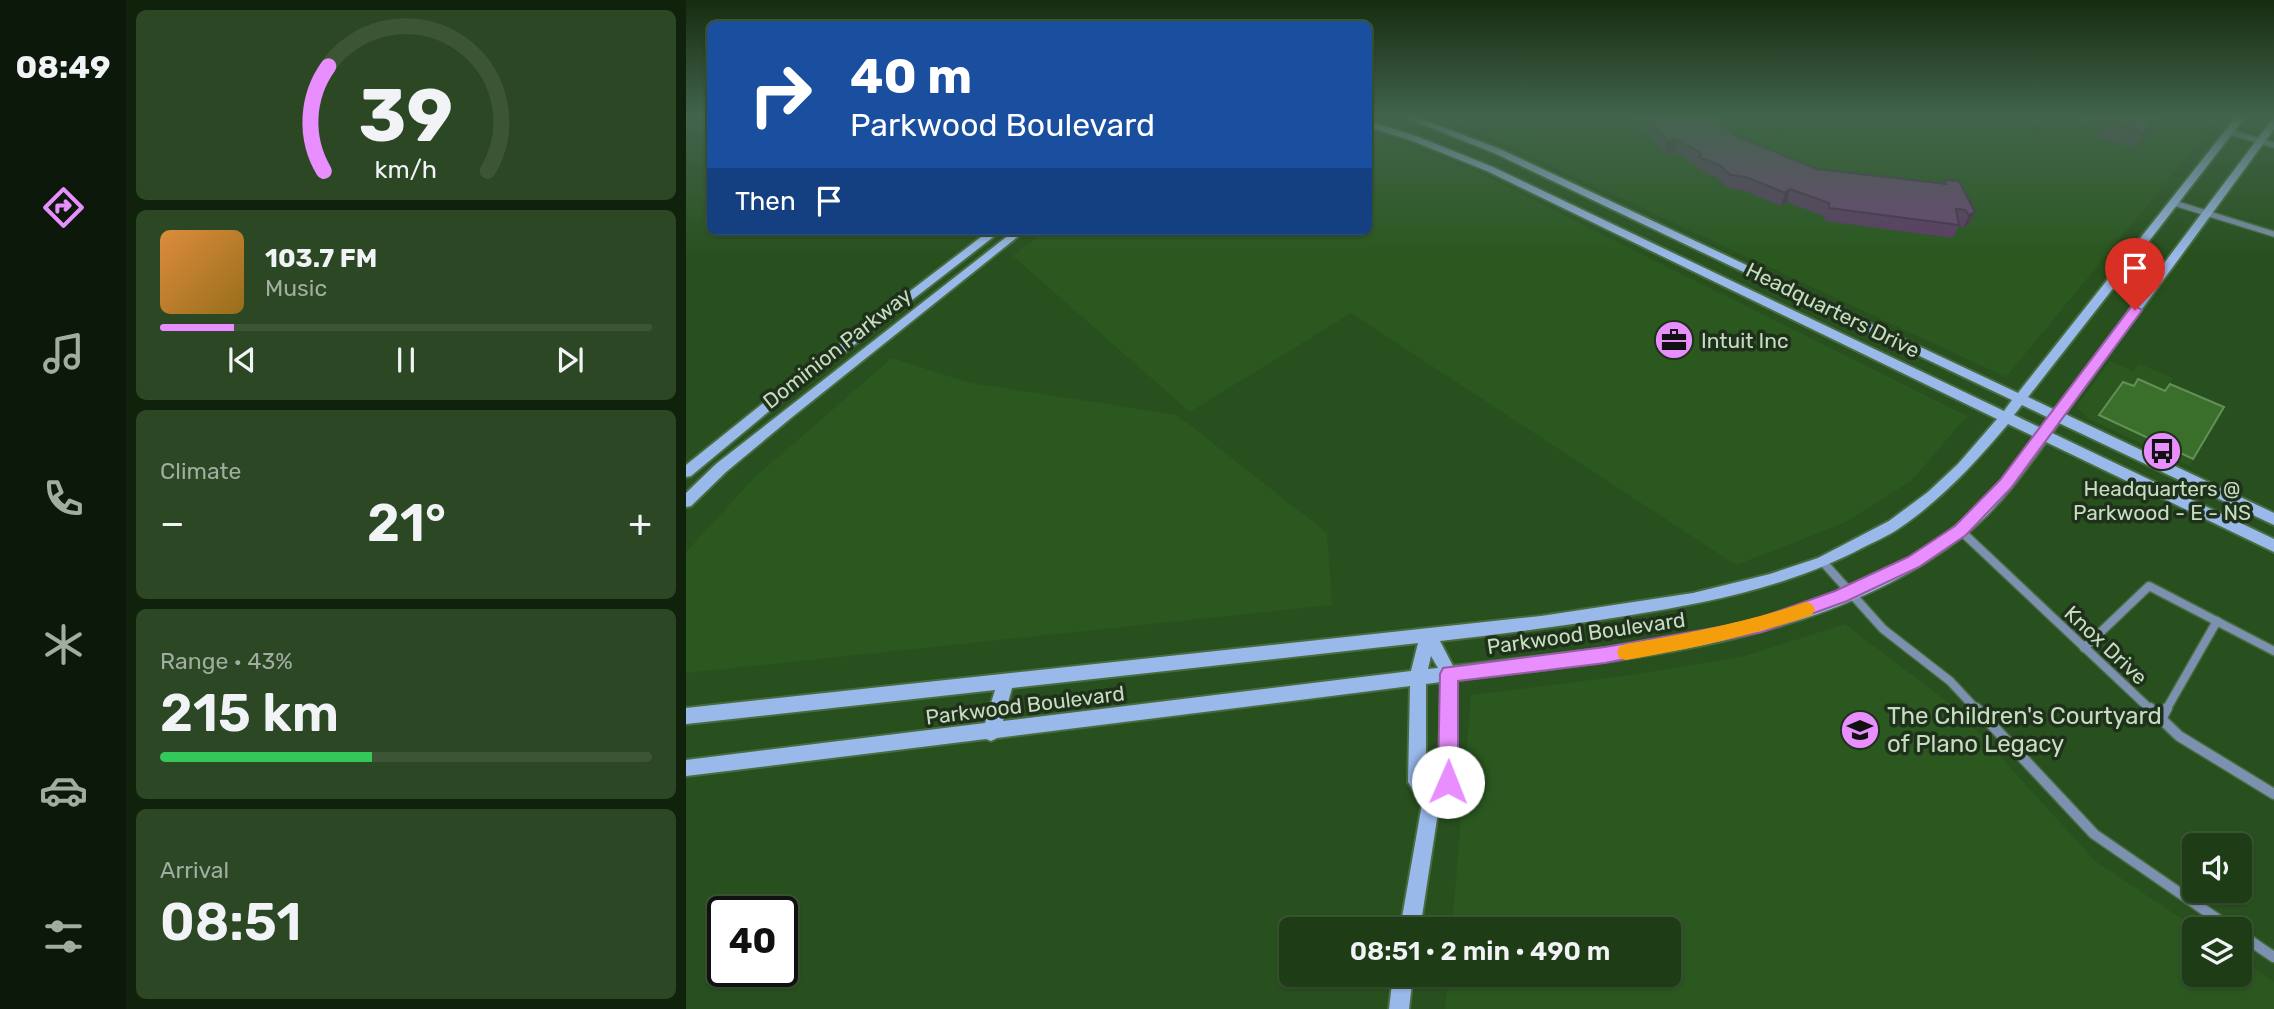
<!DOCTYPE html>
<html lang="en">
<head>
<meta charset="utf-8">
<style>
  :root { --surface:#1e3c16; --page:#2b4723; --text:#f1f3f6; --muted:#a1ada1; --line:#3c5635; --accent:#e98efe }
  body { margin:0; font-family:Rubik,sans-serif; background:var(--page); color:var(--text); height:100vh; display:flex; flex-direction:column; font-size:26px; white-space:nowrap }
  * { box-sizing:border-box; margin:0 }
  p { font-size:23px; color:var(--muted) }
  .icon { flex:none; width:38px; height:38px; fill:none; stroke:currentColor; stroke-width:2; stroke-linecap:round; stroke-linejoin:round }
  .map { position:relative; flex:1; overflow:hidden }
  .sheet { display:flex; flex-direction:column; gap:10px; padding:10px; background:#10210c; width:560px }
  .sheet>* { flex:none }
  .top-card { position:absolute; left:21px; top:21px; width:665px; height:214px; border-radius:10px; box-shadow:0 2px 5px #0004,0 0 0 2px var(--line); background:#1a4fa0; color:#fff; overflow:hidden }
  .fabs { position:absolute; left:1496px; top:833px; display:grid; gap:14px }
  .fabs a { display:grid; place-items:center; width:70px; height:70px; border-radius:10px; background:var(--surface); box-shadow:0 2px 5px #0004,0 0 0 2px var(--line); font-size:35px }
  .speed { position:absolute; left:21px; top:896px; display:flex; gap:14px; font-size:35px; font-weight:700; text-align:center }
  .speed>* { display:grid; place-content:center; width:91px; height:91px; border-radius:50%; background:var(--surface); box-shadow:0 2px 5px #0004,0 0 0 2px var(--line); line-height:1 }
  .speed .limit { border:4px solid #111; border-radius:10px; background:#fff; color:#111 }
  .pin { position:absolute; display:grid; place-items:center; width:60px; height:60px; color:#fff; margin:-72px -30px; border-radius:50% 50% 50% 0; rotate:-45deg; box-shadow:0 0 7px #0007 }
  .pin .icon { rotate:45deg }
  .me { position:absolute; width:77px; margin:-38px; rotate:1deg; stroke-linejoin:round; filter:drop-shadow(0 0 5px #0008) }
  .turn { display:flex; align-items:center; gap:24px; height:147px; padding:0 28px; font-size:32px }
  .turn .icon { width:91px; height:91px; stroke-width:2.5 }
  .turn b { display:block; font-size:49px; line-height:60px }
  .then { display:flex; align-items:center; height:66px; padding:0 28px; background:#0003; gap:14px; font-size:26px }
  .big { font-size:52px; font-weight:600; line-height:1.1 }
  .sheet .widget { flex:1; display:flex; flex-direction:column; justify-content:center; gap:10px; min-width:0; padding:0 24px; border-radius:10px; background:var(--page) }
  .sheet .dial { align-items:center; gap:0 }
  .dial svg { height:182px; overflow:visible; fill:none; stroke:var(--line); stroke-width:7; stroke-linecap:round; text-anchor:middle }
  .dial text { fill:var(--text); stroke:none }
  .song { display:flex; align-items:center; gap:21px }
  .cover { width:84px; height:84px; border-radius:10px; background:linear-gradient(135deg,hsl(30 70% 55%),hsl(40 70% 35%)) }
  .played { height:7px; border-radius:4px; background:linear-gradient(90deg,var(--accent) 15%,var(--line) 15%) }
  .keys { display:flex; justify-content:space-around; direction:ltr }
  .heat { display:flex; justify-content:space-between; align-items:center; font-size:38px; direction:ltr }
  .charge { height:10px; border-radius:5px; background:linear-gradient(90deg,#34c759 43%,var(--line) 0) }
  .trip { position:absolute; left:593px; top:917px; width:402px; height:70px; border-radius:10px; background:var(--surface); box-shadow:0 2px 5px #0004,0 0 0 2px var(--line); font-weight:600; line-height:70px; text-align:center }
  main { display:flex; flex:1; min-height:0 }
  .tab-bar { display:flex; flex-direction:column; width:126px; justify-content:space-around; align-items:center; background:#0c1809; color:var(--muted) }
  .tab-bar .icon { width:49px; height:49px }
  .tab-bar .active { color:var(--accent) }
  .tab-bar b { font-size:32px; color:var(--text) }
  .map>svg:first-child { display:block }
</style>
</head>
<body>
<main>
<nav class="tab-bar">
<b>08:49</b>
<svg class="icon active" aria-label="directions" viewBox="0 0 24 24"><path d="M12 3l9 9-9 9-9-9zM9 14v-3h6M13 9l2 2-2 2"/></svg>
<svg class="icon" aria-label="music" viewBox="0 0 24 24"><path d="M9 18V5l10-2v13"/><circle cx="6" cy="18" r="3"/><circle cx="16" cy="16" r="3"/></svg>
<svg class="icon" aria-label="phone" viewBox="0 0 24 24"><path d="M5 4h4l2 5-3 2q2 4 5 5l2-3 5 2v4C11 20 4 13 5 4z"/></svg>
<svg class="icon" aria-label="climate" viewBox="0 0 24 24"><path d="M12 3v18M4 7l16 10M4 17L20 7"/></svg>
<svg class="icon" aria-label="car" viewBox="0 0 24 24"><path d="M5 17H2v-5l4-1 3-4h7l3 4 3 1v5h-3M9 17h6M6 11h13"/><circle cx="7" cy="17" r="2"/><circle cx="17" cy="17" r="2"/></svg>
<svg class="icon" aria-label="filters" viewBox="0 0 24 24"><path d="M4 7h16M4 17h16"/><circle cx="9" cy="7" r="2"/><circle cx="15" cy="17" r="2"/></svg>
</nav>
<section class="sheet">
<div class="widget dial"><svg viewBox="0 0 100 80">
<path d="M14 69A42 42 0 1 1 86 69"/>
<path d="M14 69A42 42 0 0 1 16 23" stroke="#e98efe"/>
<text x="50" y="56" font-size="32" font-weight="700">39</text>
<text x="50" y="72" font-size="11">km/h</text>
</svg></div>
<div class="widget">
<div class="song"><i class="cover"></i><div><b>103.7 FM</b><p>Music</p></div></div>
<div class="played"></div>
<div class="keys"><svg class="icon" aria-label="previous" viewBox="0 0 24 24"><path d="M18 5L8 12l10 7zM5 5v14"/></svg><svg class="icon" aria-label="pause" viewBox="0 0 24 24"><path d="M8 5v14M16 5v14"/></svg><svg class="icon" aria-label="next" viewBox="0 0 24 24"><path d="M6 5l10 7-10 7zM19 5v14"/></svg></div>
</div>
<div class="widget"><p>Climate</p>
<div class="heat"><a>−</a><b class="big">21°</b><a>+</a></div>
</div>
<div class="widget"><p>Range · 43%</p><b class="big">215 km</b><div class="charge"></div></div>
<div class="widget"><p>Arrival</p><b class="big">08:51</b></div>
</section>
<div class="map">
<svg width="1588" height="1009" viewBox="0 0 1588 1009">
  <rect width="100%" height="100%" fill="#28501e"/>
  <g fill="#2a581f">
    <path d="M766,117H1534L1320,377L803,137L757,121Z"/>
    <path d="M683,132L787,170L1281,416L1225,481L1158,523L1050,565L665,313L504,412L327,256L359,231H682Z"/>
    <path d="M206,358L284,383L491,415L641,533L646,605L0,673V552L68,478Z"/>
    <path d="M1424,361L1447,371L1453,364L1487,378L1484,384L1538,407L1504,466L1403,419L1393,409L1392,405Z"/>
    <path d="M1159,624L1272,710L1409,861L1511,929H1508V975H1554V959L1588,982V1009H759L762,975H984V929H766L785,695L945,675L1059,656Z"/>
  </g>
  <path fill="#396f2b" stroke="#649058" stroke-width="2" d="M1452,379L1479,391L1484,384L1538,407L1507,459L1413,415L1437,382L1448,386Z"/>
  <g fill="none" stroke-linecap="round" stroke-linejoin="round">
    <g stroke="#486c3f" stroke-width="8">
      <g id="street-far2">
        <path d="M1544,132L1588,145"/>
        <path d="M1488,203L1588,234"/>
      </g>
    </g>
    <g stroke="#486c3f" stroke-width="11">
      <g id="street-far1">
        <path d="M1275,531L1465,710"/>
        <path d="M1137,562L1197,629L1264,681L1291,710"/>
        <path d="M1398,648L1463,586L1588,651"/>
        <path d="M1480,710L1531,621"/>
      </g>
    </g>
    <g stroke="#486c3f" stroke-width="13">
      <g id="street">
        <path d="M1290,708L1408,834L1546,929"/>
        <path d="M1464,708L1493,736L1588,794"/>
        <path d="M1475,719L1481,708"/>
        <path d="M1554,934L1588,957"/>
      </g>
    </g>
    <g stroke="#486c3f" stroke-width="4">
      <g id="secondary">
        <path d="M718,117H730L814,149L1332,393L1550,117H1559L1436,276L1461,286L1585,121L1588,120V129L1379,414L1588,513V525L1373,423L1366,433L1588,539V552L1360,442C1336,475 1312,509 1280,534C1141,645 941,659 771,680V782L753,806L734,929H714L736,804L722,782L724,686L311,738L305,741L300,739L0,776V760L299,723L309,690L0,724V708L855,616L1007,593L1084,574L1132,558L1203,521L1242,492L1272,464L1311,419L801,171L724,140L682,127V121L730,136L807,167L1318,411L1326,400L808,153ZM1432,282L1457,292L1369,410L1342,397ZM1336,405L1363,418L1355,428L1328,415ZM1322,424L1349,437C1326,468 1302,499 1272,524C1140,633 931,647 767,666L754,641C816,634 877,626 939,616C1021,603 1103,587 1178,547C1190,541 1204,535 1215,527C1257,498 1289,463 1322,424ZM732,643L725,671L317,721L326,688ZM745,656L752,668L742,669ZM755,682L753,779L746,788L740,780V684Z"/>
        <path d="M303,231H315L93,403L5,476L0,477V465L85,397Z"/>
        <path d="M328,231H339L105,418L40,472L5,506L0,507V493L30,464Z"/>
        <path d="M707,975H727L723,1009H703Z"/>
      </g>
    </g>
    <use href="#street-far2" stroke="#7c90af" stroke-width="5"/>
    <use href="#street-far1" stroke="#7c90af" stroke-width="8"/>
    <use href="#street" stroke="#7c90af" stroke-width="10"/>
    <use href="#secondary" fill="#9ab9eb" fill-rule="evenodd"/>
  </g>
  <g fill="#5f3c67">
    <path d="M948,117H1029L1047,135L1131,169L1256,184L1257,180L1289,212L1282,225L1277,228L1273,223V225L1267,238L1139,221L1138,216L1101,202L1095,206L1057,190L1041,188L1032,178L1011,169V166L989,152L979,154Z"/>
    <path d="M1389,117H1471L1462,133L1448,148L1409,136L1415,125Z"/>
  </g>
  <g fill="#4d3154">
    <path d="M1471,117L1462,133L1448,148L1458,132Z"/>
    <path d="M991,139L989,152L979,154L981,141Z"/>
    <path d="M1104,189L1101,202L1095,206L1099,193Z"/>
    <path d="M1289,212L1282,225L1277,228L1283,215Z"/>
  </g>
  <g fill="#6e4678" stroke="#4d3154" stroke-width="2">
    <path d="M960,117H1029L1047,135L1131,169L1260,184L1257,180L1273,181L1289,212L1283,215L1279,210L1270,209L1273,225L1143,208V203L1104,189L1099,193L1060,177L1044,175L1035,166L1013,157L1016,154L991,139L981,141Z"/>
    <path d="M1420,117H1471L1458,132L1418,119Z"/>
  </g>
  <linearGradient id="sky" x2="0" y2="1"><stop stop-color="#162c10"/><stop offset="0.45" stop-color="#42644c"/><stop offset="1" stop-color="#42644c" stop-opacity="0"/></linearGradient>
  <rect width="1588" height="258" fill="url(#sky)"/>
  <path fill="#e98efe" stroke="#975ca5" stroke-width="2" d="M1449,306L1456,310L1454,313L1325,488L1280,535L1233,567L1161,601L1076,632L919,663L772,681V782L769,789L762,792L755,789L752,782L754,674L757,668L919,647L1039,626L1076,617L1149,591L1222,557L1269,526L1314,480L1445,307Z"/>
  <path fill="#f59e0b" d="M1120,602L1126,604L1129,609L1126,615C1065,636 1004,649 940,660L933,658L931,652L933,647L940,644C1001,634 1061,622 1120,602Z"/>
  <defs>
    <g id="office-disc" transform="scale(2.0125)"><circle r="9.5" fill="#e98efe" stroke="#1f311b"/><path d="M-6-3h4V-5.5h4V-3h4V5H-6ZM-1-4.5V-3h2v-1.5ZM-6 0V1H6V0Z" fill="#111"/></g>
    <g id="bus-disc" transform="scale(2.0125)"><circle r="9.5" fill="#e98efe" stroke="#1f311b"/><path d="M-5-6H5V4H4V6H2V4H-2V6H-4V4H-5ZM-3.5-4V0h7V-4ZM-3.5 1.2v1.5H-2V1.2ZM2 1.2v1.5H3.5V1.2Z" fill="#111"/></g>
    <g id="school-disc" transform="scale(2.0125)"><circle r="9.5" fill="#e98efe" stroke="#1f311b"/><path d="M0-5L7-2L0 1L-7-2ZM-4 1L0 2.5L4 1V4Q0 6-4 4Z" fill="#111"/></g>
  </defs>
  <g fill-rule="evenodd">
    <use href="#office-disc" x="988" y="340"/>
    <use href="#bus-disc" x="1476" y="451"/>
    <use href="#school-disc" x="1174" y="730"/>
  </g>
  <g text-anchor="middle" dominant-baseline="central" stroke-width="7" stroke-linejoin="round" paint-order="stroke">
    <g font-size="21" fill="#c7ddc1" stroke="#1f311b">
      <text transform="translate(1147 310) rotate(26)">Headquarters Drive</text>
      <text transform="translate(151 348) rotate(-38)">Dominion Parkway</text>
      <text transform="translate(900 633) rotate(-8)">Parkwood Boulevard</text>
      <text transform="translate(1420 645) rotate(43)">Knox Drive</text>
      <text transform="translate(339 705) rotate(-7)">Parkwood Boulevard</text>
    </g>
    <g font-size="21" fill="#c7ddc1" stroke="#1f311b" text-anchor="start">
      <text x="1015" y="340">Intuit Inc</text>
      <text x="1476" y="488" text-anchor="middle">Headquarters @<tspan x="1476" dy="24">Parkwood - E - NS</tspan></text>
    </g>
    <g font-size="24" fill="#c7ddc1" stroke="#1f311b" text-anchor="start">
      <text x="1201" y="716">The Children's Courtyard<tspan x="1201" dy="28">of Plano Legacy</tspan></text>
    </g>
  </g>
</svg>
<div class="fabs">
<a><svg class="icon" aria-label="sound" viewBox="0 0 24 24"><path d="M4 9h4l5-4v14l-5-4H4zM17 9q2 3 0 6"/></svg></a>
<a><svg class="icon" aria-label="layers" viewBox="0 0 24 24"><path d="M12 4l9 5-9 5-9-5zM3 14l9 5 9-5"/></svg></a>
</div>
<div class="speed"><div class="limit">40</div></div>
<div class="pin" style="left:1449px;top:310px;background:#d93025"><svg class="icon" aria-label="arrive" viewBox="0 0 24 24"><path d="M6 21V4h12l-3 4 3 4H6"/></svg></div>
<svg class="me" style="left:762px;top:782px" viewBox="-20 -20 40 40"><circle r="19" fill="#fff"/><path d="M0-13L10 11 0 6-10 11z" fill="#e98efe"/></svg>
<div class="trip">08:51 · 2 min · 490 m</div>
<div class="top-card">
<div class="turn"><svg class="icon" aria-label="right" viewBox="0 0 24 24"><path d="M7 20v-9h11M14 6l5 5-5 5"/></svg><div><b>40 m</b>Parkwood Boulevard</div></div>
<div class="then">Then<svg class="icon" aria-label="arrive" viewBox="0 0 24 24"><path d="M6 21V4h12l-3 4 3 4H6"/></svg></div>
</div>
</div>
</main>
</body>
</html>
